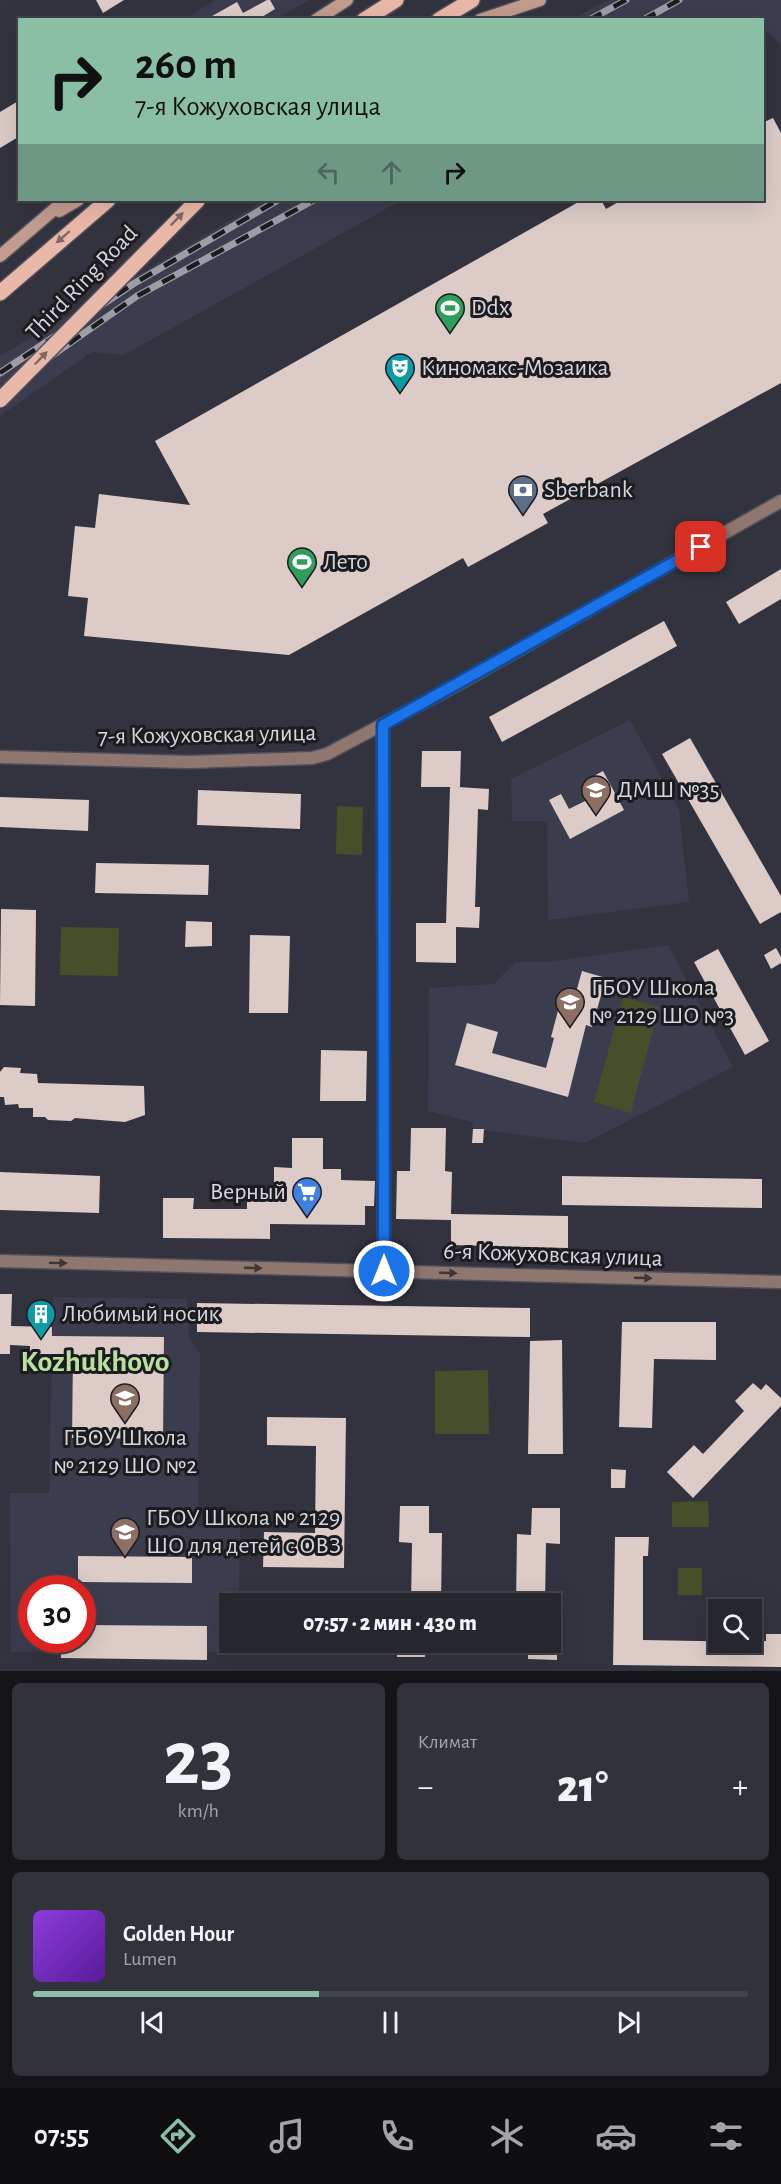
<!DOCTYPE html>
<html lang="ru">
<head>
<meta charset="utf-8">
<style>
  :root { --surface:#26262e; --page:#32323a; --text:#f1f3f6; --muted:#a4a5aa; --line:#42434a; --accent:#8abfa5 }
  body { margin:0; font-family:"Alegreya Sans",sans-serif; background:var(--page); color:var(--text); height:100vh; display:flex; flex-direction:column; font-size:22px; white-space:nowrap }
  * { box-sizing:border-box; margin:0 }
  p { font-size:20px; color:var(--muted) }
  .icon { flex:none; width:33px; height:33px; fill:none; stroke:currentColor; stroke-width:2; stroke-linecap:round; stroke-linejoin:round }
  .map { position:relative; height:1671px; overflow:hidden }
  .side { display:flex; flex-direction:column; gap:12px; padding:12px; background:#151519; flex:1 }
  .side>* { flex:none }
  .banner { position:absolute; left:18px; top:18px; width:746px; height:183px; border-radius:0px; box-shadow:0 6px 24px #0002,0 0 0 2px var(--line); background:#8abfa5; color:#111; overflow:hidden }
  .controls { position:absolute; left:708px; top:1599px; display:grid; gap:12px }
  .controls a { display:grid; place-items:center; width:54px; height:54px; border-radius:0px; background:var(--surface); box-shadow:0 6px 24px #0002,0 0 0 2px var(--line); font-size:30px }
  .speed { position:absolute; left:18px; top:1575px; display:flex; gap:12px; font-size:30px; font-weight:700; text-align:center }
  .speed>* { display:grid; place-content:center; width:78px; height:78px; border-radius:50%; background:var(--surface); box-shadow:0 6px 24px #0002,0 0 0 2px var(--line); line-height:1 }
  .speed .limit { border:9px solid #d22; background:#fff; color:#111 }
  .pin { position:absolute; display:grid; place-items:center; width:51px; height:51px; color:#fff; margin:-26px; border-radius:12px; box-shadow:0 3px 9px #0006 }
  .me { position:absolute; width:66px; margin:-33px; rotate:0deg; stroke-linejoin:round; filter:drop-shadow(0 0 4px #0008) }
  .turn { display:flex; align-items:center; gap:21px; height:126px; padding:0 18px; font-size:27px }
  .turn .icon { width:78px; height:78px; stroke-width:2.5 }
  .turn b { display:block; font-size:42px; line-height:51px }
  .lanes { display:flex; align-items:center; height:57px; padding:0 18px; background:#0003; justify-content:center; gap:30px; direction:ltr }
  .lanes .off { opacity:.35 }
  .big { font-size:45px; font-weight:800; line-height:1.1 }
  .side .tile { flex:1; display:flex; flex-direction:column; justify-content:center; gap:9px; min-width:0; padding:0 21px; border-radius:9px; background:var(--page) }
  .side .dial { align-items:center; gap:0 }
  .dial b { font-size:78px; line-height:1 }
  .song { display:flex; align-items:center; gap:18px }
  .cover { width:72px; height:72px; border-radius:9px; background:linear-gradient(135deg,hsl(270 70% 55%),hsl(270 70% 35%)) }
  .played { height:6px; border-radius:3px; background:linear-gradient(90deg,var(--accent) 40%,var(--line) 40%) }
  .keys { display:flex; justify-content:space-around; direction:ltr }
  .heat { display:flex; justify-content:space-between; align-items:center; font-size:33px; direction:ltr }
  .side .tiles { flex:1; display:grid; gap:12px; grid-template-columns:1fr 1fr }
  .tile:last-child { grid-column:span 2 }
  .trip { position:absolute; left:219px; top:1593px; width:342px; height:60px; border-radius:0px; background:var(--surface); box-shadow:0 6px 24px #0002,0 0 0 2px var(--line); font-weight:800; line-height:60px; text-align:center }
  .menu { display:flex; height:96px; justify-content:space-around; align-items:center; background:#0f0f12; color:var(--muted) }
  .menu .icon { width:42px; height:42px }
  .menu .selected { color:var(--accent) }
  .menu b { font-size:27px; color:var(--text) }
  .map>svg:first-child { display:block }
</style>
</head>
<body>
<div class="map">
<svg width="781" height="1671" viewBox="0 0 781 1671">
  <rect width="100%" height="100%" fill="#32333e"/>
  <g fill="#3b3c4e" fill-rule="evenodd">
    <path d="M214,0H309L276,19L185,20Z"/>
    <path d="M608,0H781V44L762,28V20L727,17L723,20L573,19Z"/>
    <path d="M265,200H402L124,355L92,352L0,416V356Z"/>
    <path d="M630,720L679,810L689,902L548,920L547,821H512L511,779Z"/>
    <path d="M668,945L733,1067L585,1143L473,1129L472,1122L428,1111L429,988L494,984L515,962H549Z"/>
    <path d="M53,1297L187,1299L189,1337L200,1354L198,1527H204L214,1522H240L239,1603L230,1604V1642L239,1643V1653L208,1652L207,1660L61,1658V1651L11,1652L10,1493H49ZM32,1588H82V1640H32Z"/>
  </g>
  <g fill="#464f29">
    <path d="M337,806L363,807L362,855L336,854Z"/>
    <path d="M61,927L119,928L118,976L60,975Z"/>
    <path d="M623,997L659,1007L631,1113L594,1102Z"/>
    <path d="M488,1370L489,1434H435V1371Z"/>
    <path d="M708,1501L709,1527H672V1502Z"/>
    <rect x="678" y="1568" width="24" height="27"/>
  </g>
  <g fill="#dccbc7">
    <path d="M96,0H124L103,13Z"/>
    <path d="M267,0H270L275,9L257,20H205L237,2L243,13Z"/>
    <path d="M20,100V136L0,148V112Z"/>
    <path d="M773,118L781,133V383L543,514L548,523L468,567L463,558L289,655L84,636L88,598L68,596L75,526L95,528L99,494L190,505L155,441L582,200H601L606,209L622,200H762V123Z"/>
    <path d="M781,569V599L739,624L726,602Z"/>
    <path d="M664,621L677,646L502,742L489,717Z"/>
    <path d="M690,738L781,896V912L760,924L662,754Z"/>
    <path d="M422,751H461L460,787H458L489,789L488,810L478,809L475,907H480L479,928L456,927V963L416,962V923H446L450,787H421Z"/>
    <path d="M603,771L624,810L570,839L549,800L561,794L569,809L599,794L590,778Z"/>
    <path d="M198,790L301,794L300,829L197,825Z"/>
    <path d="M0,797L89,800L88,831L0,827Z"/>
    <path d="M96,863L209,865L208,895L95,893Z"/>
    <path d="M1,909L36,910L35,1006L0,1005Z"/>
    <path d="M186,921L212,922V946L185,947Z"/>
    <path d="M250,935L290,936L288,1013H249Z"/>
    <path d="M776,948L781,957V963L771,969L764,955Z"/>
    <path d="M718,949L769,1041L745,1055L694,962Z"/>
    <path d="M582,971L606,978L592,1027L586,1025L568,1097L455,1065L467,1023L498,1032L492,1053L546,1068L554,1038L551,1037L559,1007L571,1010Z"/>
    <path d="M321,1050L367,1051L366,1101H320Z"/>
    <path d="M4,1067L21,1068L20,1073L37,1074L38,1083L144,1086L145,1115L125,1122L75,1118L71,1121L48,1120L45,1117H33V1108H19L18,1104L5,1105L4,1097H0V1072Z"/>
    <path d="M411,1128H446L445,1171L452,1172L451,1214L568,1216V1248L451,1245V1220L396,1219L397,1171H410Z"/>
    <path d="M473,1129H484L483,1143H472Z"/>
    <path d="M292,1138H323V1169H341V1180L375,1181L374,1206H365V1225L270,1224V1239L163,1238V1198H194L193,1209H247V1199H274V1167L292,1168Z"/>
    <path d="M0,1172L100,1176L99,1213L0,1210Z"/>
    <path d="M562,1176L762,1179V1208L562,1205Z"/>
    <path d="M0,1294H12L11,1326L52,1327V1336L164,1337L163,1439L72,1438L73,1354H30V1346L10,1345V1354H0Z"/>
    <path d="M197,1303L530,1308V1337L197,1332Z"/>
    <path d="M622,1322H716V1360L654,1359L652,1428L619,1427Z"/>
    <path d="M562,1340L563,1454H528L530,1341Z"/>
    <path d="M753,1383L761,1390L766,1384L781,1398V1406L693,1498L667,1472L694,1445L703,1454L744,1411L735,1401Z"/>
    <path d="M267,1417L346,1418L344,1568L263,1567L264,1532L315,1533L316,1446L267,1445Z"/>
    <path d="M611,1469L626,1470L625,1488H611Z"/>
    <path d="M400,1506H429V1533H442L441,1604H411L412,1543L399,1542Z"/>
    <path d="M532,1508H560V1544L546,1543L545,1604H516L517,1534L531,1535Z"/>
    <path d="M615,1537H649L648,1556H643V1640L752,1642V1641H766V1634H781V1667L613,1665Z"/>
    <path d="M78,1556L192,1557V1583L78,1582Z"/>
    <path d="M82,1625L207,1626V1660L61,1658V1640H82Z"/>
    <path d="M397,1642H426L425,1657H397Z"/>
    <path d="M528,1642H557V1660L528,1659Z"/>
  </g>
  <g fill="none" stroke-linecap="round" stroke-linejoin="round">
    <g stroke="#50505b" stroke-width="15">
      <g id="minor">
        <path d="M383,725L384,1271"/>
        <path d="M0,1261L781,1282"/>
      </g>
    </g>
    <g stroke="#50505b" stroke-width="15">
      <path id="tertiary" d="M0,757L189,762L312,758L327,754L457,685L781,501"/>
    </g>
    <g stroke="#50505b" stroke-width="15">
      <g id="secondary">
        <path d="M316,20L347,0"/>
        <path d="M480,20L540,0"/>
        <path d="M59,211L78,200"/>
        <path d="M0,256L65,200"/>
      </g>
    </g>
    <g stroke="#50505b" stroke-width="18">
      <g id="primary">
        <path d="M364,20L396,0"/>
        <path d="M439,20L472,0"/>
        <path d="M0,293L108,200"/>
      </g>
    </g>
    <use href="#minor" stroke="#8f766f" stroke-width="12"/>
    <use href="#tertiary" stroke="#8f766f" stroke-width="12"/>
    <use href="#secondary" stroke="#c39b8f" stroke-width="12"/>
    <use href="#primary" stroke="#eab8a8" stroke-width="15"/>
    <g stroke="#9c9da6" stroke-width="7">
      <g id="rail">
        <path d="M589,20L626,0"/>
        <path d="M643,20L679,0"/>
        <path d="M0,373L133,284L278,200"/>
        <path d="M0,392L137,296L314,200"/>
      </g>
    </g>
    <use href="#rail" stroke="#1b1b20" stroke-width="4.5" stroke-dasharray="14" stroke-linecap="butt"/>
    <g stroke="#50505b" stroke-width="18" stroke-linecap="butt">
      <path id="primary-bridge" d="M0,400L198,200"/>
    </g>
    <use href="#primary-bridge" stroke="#eab8a8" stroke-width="15"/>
  </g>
  <defs><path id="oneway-solid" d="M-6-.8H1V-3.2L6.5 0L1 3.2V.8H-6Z" transform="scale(1.5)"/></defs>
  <g fill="#826a64">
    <use href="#oneway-solid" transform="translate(177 219) rotate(-45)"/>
    <use href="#oneway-solid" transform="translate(63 237) rotate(139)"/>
    <use href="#oneway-solid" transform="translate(41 358) rotate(-46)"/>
  </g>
  <g fill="#3e3638">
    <use href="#oneway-solid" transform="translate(58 1263) rotate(1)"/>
    <use href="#oneway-solid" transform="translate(253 1268) rotate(2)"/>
    <use href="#oneway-solid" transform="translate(448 1273) rotate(2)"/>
    <use href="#oneway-solid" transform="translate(643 1278) rotate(2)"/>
  </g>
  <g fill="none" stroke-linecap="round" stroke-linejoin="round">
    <g stroke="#114b97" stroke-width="15">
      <path id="route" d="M384,1271L383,725L701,547"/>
    </g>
    <use href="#route" stroke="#1a73e8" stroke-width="10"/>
  </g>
  <defs>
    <g id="stadium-pin" transform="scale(1.5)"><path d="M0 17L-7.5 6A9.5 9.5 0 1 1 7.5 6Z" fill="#2e9e5b" stroke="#1b1b20"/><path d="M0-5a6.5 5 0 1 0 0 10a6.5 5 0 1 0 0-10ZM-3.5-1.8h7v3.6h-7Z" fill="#fff"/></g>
    <g id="theatre-pin" transform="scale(1.5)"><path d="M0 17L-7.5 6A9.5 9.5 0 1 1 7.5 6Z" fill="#0f9aa8" stroke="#1b1b20"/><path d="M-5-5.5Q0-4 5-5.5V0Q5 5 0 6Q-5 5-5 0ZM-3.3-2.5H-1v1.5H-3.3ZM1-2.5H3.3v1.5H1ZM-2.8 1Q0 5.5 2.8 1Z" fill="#fff"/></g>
    <g id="bank-pin" transform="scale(1.5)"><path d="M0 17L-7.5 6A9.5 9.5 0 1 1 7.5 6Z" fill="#5c6f8a" stroke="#1b1b20"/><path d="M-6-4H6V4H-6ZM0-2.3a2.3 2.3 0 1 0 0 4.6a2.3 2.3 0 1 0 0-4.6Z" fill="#fff"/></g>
    <g id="school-pin" transform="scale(1.5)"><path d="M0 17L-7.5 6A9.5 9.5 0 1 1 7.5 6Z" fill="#8d6e63" stroke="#1b1b20"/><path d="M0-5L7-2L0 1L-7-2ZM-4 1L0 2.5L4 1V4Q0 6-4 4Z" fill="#fff"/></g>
    <g id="supermarket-pin" transform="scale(1.5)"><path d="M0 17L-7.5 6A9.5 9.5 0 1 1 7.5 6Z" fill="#3f7fe0" stroke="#1b1b20"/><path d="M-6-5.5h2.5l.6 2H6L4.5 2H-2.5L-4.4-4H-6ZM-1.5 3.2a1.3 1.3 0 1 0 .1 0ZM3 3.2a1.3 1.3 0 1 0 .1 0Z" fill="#fff"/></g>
    <g id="building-pin" transform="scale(1.5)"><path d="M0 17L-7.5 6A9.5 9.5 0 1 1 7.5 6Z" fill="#0f9aa8" stroke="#1b1b20"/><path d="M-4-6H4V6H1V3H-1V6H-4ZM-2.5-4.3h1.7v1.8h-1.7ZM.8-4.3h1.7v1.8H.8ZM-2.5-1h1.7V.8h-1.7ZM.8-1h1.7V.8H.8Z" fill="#fff"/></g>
  </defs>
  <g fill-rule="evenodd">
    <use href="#stadium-pin" x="450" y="308"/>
    <use href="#theatre-pin" x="400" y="368"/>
    <use href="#bank-pin" x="523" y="490"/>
    <use href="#stadium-pin" x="302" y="562"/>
    <use href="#school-pin" x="596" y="790"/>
    <use href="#school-pin" x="570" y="1002"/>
    <use href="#supermarket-pin" x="307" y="1192"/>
    <use href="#building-pin" x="41" y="1314"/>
    <use href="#school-pin" x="125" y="1398"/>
    <use href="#school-pin" x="125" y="1532"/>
  </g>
  <g text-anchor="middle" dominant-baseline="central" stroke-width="6" stroke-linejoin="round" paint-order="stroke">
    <g font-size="24" fill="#d6d6de" stroke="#1b1b20">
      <text transform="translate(82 283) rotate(-46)">Third Ring Road</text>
      <text transform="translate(207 735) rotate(-1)">7-я Кожуховская улица</text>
      <text transform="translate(553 1255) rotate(2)">6-я Кожуховская улица</text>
    </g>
    <g font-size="24" fill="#d6d6de" stroke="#1b1b20" text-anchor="start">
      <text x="471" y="308">Ddx</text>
      <text x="421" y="368">Киномакс-Мозаика</text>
      <text x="544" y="490">Sberbank</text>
      <text x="323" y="562">Лето</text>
      <text x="617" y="790">ДМШ №35</text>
      <text x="591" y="988">ГБОУ Школа<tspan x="591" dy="28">№ 2129 ШО №3</tspan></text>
      <text x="286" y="1192" text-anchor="end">Верный</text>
      <text x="62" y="1314">Любимый носик</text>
      <text x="125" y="1438" text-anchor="middle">ГБОУ Школа<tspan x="125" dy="28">№ 2129 ШО №2</tspan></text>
      <text x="146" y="1518">ГБОУ Школа № 2129<tspan x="146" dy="28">ШО для детей с ОВЗ</tspan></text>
    </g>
    <g font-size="30" font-weight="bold" fill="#b9e09c" stroke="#1b1b20">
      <text x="95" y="1362">Kozhukhovo</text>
    </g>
  </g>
</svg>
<div class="controls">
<a><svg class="icon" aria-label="search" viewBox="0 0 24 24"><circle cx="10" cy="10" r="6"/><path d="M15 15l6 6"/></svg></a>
</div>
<div class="speed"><div class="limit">30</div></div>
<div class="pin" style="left:701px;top:547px;background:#d93025"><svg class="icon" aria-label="arrive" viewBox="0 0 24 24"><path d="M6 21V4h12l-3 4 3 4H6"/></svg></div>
<svg class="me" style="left:384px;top:1271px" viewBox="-20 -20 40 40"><circle r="17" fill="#1a73e8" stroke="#fff" stroke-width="3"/><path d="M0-11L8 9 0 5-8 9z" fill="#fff"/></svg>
<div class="trip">07:57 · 2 мин · 430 m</div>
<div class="banner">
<div class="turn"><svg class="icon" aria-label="right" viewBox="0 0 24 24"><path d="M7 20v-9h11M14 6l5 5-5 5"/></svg><div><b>260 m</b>7-я Кожуховская улица</div></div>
<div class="lanes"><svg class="icon off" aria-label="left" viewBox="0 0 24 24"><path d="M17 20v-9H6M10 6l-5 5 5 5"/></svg><svg class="icon off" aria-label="ahead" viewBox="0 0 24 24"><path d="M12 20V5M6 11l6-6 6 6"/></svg><svg class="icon" aria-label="right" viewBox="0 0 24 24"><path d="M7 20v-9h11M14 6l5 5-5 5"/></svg></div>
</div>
</div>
<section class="side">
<div class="tiles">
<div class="tile dial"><b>23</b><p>km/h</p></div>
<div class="tile"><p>Климат</p>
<div class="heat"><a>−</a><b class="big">21°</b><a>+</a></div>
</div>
<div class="tile">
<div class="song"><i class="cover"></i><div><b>Golden Hour</b><p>Lumen</p></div></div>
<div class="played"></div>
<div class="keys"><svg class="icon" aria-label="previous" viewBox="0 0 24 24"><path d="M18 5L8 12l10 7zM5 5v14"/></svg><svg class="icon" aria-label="pause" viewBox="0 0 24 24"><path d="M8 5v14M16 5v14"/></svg><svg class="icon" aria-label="next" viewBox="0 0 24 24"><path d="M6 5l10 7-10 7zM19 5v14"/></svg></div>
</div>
</div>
</section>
<nav class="menu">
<b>07:55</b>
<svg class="icon selected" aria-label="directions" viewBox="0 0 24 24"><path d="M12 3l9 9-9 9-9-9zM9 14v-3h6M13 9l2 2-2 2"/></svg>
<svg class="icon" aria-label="music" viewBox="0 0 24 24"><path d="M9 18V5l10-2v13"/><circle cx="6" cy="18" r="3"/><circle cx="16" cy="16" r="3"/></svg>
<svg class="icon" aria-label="phone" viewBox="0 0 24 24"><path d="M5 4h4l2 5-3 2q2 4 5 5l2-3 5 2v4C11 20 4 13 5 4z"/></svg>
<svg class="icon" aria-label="climate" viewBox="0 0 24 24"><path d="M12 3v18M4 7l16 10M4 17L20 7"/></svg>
<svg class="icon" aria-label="car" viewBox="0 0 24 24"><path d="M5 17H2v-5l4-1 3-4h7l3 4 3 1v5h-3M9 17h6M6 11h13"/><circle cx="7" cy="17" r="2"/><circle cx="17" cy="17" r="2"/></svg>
<svg class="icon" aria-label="filters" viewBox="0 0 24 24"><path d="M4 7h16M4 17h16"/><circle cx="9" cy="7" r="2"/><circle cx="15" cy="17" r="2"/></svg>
</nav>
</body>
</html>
